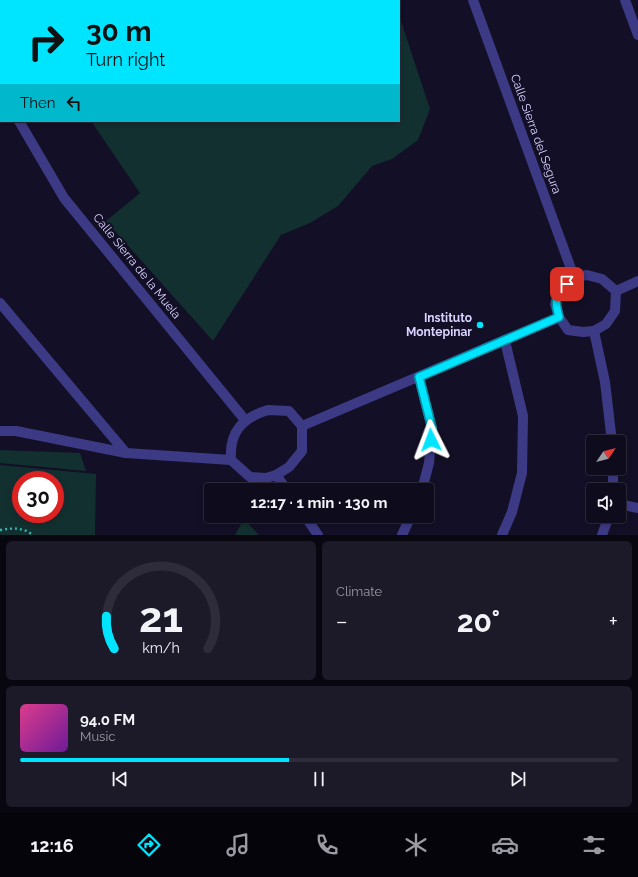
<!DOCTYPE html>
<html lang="en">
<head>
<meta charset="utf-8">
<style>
  :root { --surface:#0e0b1c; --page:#1c1929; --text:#f1f3f6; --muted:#9b9ba3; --line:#2e2b3b; --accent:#00e5ff }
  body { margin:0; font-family:Raleway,sans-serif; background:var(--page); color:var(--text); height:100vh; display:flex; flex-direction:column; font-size:15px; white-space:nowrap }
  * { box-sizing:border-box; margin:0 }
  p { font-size:13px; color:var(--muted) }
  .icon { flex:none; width:22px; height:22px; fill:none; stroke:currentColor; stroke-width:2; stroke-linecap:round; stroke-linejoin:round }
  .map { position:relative; height:535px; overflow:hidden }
  .details { display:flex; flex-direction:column; gap:6px; padding:6px; background:#08060f; flex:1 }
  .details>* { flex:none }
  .banner { position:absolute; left:0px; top:0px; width:400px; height:122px; box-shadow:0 2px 6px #0003,0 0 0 1px var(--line); background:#00e5ff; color:#111; overflow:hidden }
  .needle { width:26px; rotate:55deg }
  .fabs { position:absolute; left:586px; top:435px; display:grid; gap:8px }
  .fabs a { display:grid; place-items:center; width:40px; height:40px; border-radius:4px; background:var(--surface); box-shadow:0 2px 6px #0003,0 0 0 1px var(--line); font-size:20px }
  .speed { position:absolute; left:12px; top:471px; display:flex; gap:8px; font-size:20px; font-weight:700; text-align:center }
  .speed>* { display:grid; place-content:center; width:52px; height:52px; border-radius:50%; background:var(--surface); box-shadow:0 2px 6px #0003,0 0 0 1px var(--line); line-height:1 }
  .speed .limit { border:6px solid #d22; background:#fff; color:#111 }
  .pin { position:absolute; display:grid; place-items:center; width:34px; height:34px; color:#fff; margin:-17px; border-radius:8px; box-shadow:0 2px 6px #0006 }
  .me { position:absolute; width:44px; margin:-22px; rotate:357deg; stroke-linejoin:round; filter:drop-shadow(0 0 3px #0008) }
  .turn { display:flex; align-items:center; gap:14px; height:84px; padding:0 20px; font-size:18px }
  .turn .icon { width:52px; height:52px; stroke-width:2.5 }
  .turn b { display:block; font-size:28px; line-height:34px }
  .then { display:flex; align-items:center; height:38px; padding:0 20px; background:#0003; gap:8px; font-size:15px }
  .big { font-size:30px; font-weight:700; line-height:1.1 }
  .details .tile { flex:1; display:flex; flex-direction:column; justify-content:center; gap:6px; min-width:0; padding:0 14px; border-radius:6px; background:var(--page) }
  .details .dial { align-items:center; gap:0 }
  .dial svg { height:104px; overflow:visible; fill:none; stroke:var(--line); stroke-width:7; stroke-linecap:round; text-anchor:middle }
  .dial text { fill:var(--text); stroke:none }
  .song { display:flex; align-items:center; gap:12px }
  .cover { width:48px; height:48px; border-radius:6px; background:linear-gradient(135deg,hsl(330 70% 55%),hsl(280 70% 35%)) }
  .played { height:4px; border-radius:2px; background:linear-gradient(90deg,var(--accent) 45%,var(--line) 45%) }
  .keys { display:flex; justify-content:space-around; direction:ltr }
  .heat { display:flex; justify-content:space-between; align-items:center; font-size:22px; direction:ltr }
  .details .tiles { flex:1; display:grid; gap:6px; grid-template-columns:1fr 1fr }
  .tile:last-child { grid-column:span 2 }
  .trip { position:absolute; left:204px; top:483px; width:230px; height:40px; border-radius:4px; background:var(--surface); box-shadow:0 2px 6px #0003,0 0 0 1px var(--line); font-weight:700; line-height:40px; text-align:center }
  .tabs { display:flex; height:64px; justify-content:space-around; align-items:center; background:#06040b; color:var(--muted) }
  .tabs .icon { width:28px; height:28px }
  .tabs .on { color:var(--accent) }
  .tabs b { font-size:18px; color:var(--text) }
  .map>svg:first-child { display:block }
</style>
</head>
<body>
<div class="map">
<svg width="638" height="535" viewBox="0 0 638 535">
  <rect width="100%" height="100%" fill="#130f26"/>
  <g fill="#12302f" fill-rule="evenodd">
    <rect x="21" y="0" width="373" height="1"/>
    <path d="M399,15L430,109L418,140L392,159L372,166L338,206L310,223L281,235L213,341L106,221L140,193L91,121H399Z"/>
    <path d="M0,450L80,453L86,471L0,463Z"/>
    <path d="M0,465L96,474L95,535H0ZM21,480H55V514H21Z"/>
    <path d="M244,519L259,535H235Z"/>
  </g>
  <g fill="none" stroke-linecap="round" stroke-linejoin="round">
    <path stroke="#2fb8b0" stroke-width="2.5" stroke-dasharray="2 3" stroke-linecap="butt" d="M0,530C13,528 22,527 33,535"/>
    <g stroke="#3d3a85" stroke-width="10">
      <path d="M473,0L574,277"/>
      <path d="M625,0L638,35"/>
      <path d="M0,88L1,89"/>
      <path d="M19,121L64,198L245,420"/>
      <path d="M587,275L602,279L616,291L615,311L606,324L594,331L583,332L568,330L559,317L555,304L559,290L574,277Z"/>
      <path d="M616,291L638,281"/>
      <path d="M0,303L126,453"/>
      <path d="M594,331L605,382L612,442"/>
      <path d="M419,377L432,429L429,463L422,490"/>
      <path d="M268,410L289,411L302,426V451L289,467L276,475L266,478L250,477L231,460C229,432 242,418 268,410Z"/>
      <path d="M302,426L559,317"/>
      <path d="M0,431H16L126,453L231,460"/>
      <path d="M613,468V490"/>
      <path d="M276,475L287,490"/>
      <path d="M619,504L638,508"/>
      <path d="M305,516L318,535"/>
      <path d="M402,535L411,516"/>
      <path d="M502,535L512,512L522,473L523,416L505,341"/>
      <path d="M602,535L609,516"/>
    </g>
  </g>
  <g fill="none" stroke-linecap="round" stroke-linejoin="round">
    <g stroke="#0095a6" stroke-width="10">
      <path id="route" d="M431,440L432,428L419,377L559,317C555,302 554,295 567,284"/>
    </g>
    <use href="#route" stroke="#00e5ff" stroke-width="7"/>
  </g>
  <circle fill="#00e5ff" stroke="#130f26" stroke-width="1.5" cx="480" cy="325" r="4"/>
  <g text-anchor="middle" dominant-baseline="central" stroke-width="4" stroke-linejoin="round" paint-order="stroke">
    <g font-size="12" fill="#d9d4ff" stroke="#130f26">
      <text transform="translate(536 134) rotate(70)">Calle Sierra del Segura</text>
      <text transform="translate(137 266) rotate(51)">Calle Sierra de la Muela</text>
    </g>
    <g font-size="12" font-weight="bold" fill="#d9d4ff" stroke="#130f26" text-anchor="end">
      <text x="472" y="318">Instituto<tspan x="472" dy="14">Montepinar</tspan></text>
    </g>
  </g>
</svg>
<div class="fabs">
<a><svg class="needle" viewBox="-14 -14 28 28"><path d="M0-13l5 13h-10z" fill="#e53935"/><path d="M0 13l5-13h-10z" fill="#9b9ba3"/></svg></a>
<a><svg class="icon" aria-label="sound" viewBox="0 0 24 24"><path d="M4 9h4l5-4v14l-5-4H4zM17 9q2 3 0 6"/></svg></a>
</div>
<div class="speed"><div class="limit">30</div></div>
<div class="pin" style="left:567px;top:284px;background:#d93025"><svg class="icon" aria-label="arrive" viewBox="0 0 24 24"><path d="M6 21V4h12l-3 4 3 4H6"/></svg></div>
<svg class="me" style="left:431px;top:440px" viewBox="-20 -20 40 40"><path d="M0-17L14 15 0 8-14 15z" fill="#00e5ff" stroke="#fff" stroke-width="4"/></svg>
<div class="trip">12:17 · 1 min · 130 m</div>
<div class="banner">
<div class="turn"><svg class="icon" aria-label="right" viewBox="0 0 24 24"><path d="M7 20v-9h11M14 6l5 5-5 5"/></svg><div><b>30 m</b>Turn right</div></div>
<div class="then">Then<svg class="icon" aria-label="left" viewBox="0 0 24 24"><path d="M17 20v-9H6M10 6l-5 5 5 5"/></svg></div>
</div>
</div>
<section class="details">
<div class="tiles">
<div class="tile dial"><svg viewBox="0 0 100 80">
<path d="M14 69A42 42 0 1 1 86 69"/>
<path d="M14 69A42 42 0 0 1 8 44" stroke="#00e5ff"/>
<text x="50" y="56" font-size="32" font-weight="700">21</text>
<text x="50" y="72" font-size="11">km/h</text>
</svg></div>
<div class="tile"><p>Climate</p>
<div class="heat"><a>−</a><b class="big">20°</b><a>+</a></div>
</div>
<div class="tile">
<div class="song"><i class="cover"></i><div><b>94.0 FM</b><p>Music</p></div></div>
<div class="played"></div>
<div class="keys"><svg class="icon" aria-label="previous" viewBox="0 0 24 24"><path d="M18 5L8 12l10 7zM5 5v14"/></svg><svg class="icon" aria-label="pause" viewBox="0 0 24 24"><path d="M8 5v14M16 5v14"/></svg><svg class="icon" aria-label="next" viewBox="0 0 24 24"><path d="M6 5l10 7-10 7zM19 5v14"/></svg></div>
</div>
</div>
</section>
<nav class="tabs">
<b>12:16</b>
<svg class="icon on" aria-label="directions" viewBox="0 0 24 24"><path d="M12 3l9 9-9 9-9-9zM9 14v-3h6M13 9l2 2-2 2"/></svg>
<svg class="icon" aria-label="music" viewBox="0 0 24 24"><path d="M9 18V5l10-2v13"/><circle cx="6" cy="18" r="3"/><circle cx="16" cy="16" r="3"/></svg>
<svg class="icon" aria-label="phone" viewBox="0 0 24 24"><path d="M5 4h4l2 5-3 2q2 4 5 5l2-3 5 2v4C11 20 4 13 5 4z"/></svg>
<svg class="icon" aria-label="climate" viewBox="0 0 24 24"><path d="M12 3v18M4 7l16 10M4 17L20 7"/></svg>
<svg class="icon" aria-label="car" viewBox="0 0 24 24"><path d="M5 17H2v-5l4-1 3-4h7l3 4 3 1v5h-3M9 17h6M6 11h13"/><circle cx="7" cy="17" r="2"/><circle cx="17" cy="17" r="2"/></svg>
<svg class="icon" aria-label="filters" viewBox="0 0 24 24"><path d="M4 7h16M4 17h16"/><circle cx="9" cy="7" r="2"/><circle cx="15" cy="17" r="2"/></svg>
</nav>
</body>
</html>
